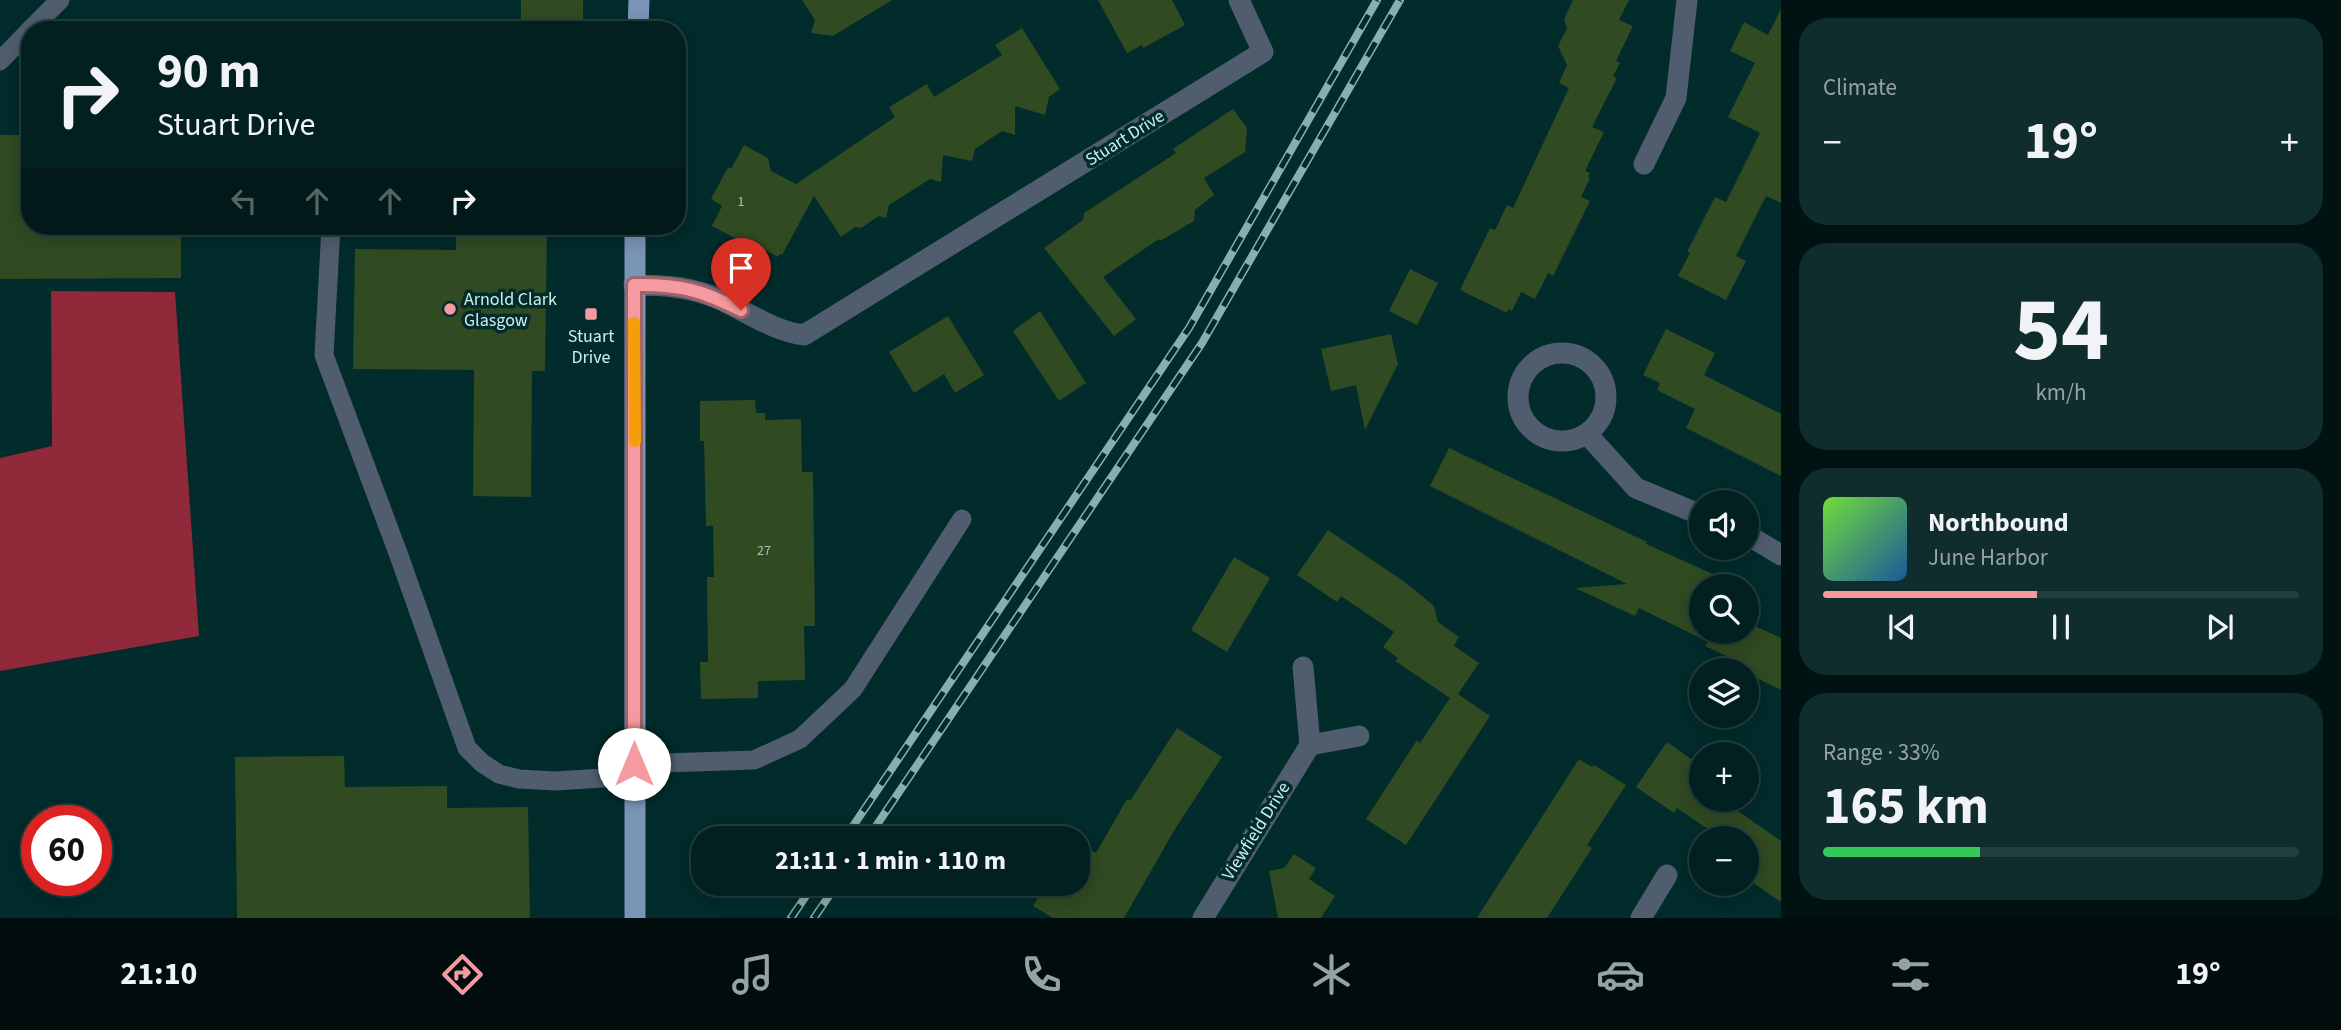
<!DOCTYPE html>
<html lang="en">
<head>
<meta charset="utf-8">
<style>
  :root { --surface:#022020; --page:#102d2d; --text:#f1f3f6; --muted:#96a3a5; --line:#233e3e; --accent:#f49aa0 }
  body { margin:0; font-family:"Source Sans 3",sans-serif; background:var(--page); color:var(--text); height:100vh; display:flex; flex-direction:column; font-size:26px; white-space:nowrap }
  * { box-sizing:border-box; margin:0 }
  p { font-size:23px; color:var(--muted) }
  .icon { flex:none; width:38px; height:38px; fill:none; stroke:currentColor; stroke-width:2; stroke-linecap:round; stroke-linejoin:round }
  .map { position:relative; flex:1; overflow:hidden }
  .sheet { display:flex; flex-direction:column; gap:18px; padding:18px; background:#011212; width:560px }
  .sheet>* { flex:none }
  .banner { position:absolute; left:21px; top:21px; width:665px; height:214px; border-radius:28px; box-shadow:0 4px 18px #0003,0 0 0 2px var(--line); background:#022020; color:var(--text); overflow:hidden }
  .controls { position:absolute; left:1689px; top:490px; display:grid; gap:14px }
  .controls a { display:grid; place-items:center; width:70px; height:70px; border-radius:50%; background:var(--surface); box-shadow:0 4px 18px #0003,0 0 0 2px var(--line); font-size:35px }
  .speed { position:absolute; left:21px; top:805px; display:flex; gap:14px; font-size:35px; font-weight:700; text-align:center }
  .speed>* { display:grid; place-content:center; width:91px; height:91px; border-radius:50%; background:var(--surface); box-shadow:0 4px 18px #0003,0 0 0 2px var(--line); line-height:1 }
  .speed .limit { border:10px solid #d22; background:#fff; color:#111 }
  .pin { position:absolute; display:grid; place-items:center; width:60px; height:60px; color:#fff; margin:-72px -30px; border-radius:50% 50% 50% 0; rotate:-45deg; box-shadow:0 0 7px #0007 }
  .pin .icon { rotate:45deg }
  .me { position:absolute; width:77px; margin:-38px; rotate:0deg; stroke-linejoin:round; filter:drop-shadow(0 0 5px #0008) }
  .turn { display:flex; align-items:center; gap:24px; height:147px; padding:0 21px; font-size:32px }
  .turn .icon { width:91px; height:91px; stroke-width:2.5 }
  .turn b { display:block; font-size:49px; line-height:60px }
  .lanes { display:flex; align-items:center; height:66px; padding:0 21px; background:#0003; justify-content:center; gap:35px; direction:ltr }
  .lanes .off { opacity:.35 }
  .big { font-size:52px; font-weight:700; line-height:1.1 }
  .sheet .widget { flex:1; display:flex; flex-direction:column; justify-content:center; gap:10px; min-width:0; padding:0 24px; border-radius:28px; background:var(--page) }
  .sheet .dial { align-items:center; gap:0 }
  .dial b { font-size:91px; line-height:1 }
  .song { display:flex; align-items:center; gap:21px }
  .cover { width:84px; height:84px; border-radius:10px; background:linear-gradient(135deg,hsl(100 70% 55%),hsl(210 70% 35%)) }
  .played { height:7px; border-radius:4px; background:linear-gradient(90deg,var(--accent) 45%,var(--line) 45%) }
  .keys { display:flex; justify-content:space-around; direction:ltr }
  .heat { display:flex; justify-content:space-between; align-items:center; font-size:38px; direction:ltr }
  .charge { height:10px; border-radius:5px; background:linear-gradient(90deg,#34c759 33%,var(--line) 0) }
  .trip { position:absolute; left:691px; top:826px; width:399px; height:70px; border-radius:28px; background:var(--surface); box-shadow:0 4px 18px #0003,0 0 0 2px var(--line); font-weight:700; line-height:70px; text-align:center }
  .dock { display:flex; height:112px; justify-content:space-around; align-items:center; background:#010d0d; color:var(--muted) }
  .dock .icon { width:49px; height:49px }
  .dock .active { color:var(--accent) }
  .dock b { font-size:32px; color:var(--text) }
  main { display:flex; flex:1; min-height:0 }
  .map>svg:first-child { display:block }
</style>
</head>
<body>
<main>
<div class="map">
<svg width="1781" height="918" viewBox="0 0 1781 918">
  <rect width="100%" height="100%" fill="#022b2b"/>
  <path fill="#902939" d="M51,291L175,292L199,636L0,671V458L52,446Z"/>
  <g fill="#304a22">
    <rect x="521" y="0" width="62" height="30"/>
    <path d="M802,0H892L833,36L811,33L815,20Z"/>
    <path d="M1098,0H1172L1185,25L1143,48L1142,45L1127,53Z"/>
    <path d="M1573,0H1629L1619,20L1633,26L1616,61L1620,63L1613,76L1617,78L1592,127L1604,132L1585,171L1590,173L1588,177L1590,178L1581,197L1590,201L1553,276L1548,273L1535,299L1521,292L1512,311L1508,309L1507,313L1460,290L1490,228L1495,230L1507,205L1513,208L1569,88L1559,83L1567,65L1558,46L1567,28L1564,19Z"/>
    <path d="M1781,9V203L1766,196L1736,256L1746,261L1726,300L1678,276L1690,253L1687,252L1715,197L1726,202L1760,133L1728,117L1755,63L1730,51L1744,22L1768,35Z"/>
    <path d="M1022,28L1060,89L1049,97L1045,115L1015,106V135L1002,131L975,149L972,161L943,155L941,182L930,179L889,205L886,218L879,216L861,228L855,227L841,237L814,196L782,255L780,254L778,257L746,240L744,243L712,226L722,206L711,199L728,167L731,169L744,145L768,158L771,171L796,184L895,117L889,107L927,84L934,97L1002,55L995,45Z"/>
    <path d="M1233,109L1247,128L1245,152L1204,178L1214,195L1195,210L1194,221L1160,241L1159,239L1103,277L1136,319L1114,336L1044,248L1083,220L1084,213L1176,153L1173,149Z"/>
    <path d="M0,135H30V226H181V278L0,279Z"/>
    <path d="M456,227L547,228L545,371H532L531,497L473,496L474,370L353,369L355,249L456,250Z"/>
    <path d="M1410,269L1438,283L1417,325L1389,311Z"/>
    <path d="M1040,311L1086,383L1059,401L1013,331Z"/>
    <path d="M948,316L984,375L955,393L944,374L914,393L889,352Z"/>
    <path d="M1666,329L1715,353L1704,375L1781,414V476L1686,428L1695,409L1657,390L1660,383L1643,375Z"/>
    <path d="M1391,334L1398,364L1365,430L1356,385L1331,391L1321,349Z"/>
    <path d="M755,400L756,413H765V420L801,419L802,472H813L815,626H804L805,680L758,681V698L701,699L700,662H708L707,577H714L713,526H706L704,441H700V401Z"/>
    <path d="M1449,448L1647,542L1646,544L1726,580L1723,586H1701V632H1746V622L1781,638V690L1746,673V670L1730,665L1733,659L1705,646L1708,642L1639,608L1635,616L1575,588L1627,584L1430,486Z"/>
    <path d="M1328,530L1406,583L1434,606L1438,622L1459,637L1454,646L1479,663L1458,694L1490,716L1406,845L1366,819L1417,740L1420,743L1450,698L1395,661L1398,658L1383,647L1394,632L1341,596L1337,602L1297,575Z"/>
    <path d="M1234,557L1270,578L1227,652L1191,630Z"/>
    <path d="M1177,728L1222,757L1175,829L1124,918H1053L1033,906L1046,884H1078V843L1096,853L1127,799L1130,801Z"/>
    <path d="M1667,742L1701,766V800H1722L1781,841V902L1746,878V838H1721L1677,808L1674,813L1636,787Z"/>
    <path d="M344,756L345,787L447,786V808L528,807L530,918H237L235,757Z"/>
    <path d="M1579,759L1592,767L1594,765L1626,785L1587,845L1592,848L1547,918H1477Z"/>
    <path d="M1294,854L1316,868L1309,879L1335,896L1321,918H1278L1269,871L1284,868Z"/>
  </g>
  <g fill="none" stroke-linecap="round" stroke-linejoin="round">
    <g stroke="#505d6e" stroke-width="19">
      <path d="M30,30L60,0"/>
      <path d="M0,61L30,30"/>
      <path d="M331,226L324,355L398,553L467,748L482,763L499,774L519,779L555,781L603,778L634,764L754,760L800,739L853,689L962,519"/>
    </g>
    <g stroke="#505d6e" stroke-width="21">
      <path d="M1644,164L1676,98L1687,0"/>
      <path d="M634,285C665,285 691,287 719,299C748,312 773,331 804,335L1263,52L1239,0"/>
      <circle cx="1562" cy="397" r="44"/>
      <path d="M1587,434L1636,488L1701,515"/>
      <path d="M1746,534L1781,555"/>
      <path d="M1310,745L1359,736"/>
      <path d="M1203,918L1310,745L1303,667"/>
      <path d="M1641,918L1667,875"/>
    </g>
    <g stroke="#7994b7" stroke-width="21">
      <path d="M638,30L639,0"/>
      <path d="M635,918V226"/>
    </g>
    <g stroke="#89aead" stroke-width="8">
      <g id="rail">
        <path d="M845,838L1189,328L1377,0"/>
        <path d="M868,838L1202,343L1400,0"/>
        <path d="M791,918L814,884"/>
        <path d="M814,918L837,884"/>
      </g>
    </g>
    <use href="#rail" stroke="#022b2b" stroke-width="5" stroke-dasharray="16" stroke-linecap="butt"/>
  </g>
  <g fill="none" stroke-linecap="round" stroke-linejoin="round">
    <g stroke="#9f6468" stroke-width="18">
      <path id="route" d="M634,764V285C679,284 701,290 741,310"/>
    </g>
    <use href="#route" stroke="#f49aa0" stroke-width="12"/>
    <path stroke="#f59e0b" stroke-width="12" d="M634,323L635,441"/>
  </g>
  <g fill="#f49aa0" stroke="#022b2b" stroke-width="2.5">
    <circle cx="450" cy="309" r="7"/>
    <rect x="584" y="307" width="14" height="14" rx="3.5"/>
  </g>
  <g text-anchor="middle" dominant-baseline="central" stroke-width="7" stroke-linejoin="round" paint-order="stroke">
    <g font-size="14" fill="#a5c6bb">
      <text x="741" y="202">1</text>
      <text x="764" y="551">27</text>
    </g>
    <g font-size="18" fill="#ccefee" stroke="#022b2b">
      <text transform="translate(1125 138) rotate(-32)">Stuart Drive</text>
      <text transform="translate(1256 831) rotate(-58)">Viewfield Drive</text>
    </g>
    <g font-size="18" fill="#ccefee" stroke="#022b2b" text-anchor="start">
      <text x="464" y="299">Arnold Clark<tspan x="464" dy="21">Glasgow</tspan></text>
      <text x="591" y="336" text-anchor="middle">Stuart<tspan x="591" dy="21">Drive</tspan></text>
    </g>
  </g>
</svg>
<div class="controls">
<a><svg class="icon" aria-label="sound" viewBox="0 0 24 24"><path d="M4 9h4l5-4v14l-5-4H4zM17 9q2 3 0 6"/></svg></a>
<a><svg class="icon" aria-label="search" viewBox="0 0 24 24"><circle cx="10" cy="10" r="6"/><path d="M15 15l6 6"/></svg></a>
<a><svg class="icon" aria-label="layers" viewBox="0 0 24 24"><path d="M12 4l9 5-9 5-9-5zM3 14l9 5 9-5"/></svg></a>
<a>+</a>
<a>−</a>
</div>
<div class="speed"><div class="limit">60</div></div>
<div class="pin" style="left:741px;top:310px;background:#d93025"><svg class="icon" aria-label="arrive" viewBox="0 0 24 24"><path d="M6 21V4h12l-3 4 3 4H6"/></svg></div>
<svg class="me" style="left:634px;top:764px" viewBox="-20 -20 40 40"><circle r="19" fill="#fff"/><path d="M0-13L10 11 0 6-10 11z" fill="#f49aa0"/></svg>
<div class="trip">21:11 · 1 min · 110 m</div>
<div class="banner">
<div class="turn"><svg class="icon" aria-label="right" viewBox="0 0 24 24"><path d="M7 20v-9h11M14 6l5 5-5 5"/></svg><div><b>90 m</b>Stuart Drive</div></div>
<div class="lanes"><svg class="icon off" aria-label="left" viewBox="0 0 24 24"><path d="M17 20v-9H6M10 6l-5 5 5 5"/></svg><svg class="icon off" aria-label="ahead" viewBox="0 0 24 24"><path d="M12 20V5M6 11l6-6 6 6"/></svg><svg class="icon off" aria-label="ahead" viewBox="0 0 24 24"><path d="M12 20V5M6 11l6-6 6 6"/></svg><svg class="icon" aria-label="right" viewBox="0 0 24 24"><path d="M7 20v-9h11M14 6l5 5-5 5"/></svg></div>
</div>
</div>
<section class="sheet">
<div class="widget"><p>Climate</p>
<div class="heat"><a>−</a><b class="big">19°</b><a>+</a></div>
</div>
<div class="widget dial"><b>54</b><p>km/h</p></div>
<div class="widget">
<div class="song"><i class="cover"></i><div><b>Northbound</b><p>June Harbor</p></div></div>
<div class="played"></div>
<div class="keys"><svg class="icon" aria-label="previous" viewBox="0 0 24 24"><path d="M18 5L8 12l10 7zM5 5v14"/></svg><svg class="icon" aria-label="pause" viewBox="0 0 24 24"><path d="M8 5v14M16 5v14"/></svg><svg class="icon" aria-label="next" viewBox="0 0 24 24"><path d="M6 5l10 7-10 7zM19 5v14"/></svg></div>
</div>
<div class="widget"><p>Range · 33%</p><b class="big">165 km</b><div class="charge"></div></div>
</section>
</main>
<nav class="dock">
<b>21:10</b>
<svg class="icon active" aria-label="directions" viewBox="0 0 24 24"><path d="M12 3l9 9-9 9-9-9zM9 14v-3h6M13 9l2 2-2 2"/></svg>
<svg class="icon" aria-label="music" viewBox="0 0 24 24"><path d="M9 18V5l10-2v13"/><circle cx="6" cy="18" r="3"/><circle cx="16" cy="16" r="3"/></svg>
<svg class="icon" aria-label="phone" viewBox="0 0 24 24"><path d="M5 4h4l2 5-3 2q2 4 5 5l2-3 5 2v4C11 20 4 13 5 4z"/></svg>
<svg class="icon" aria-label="climate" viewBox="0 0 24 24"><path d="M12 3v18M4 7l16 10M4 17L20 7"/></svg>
<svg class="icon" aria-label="car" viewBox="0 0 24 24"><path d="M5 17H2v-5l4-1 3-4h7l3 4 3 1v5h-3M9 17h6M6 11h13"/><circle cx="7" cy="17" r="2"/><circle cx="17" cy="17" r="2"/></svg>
<svg class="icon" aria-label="filters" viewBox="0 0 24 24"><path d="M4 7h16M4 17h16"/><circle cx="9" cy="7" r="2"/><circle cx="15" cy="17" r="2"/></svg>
<b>19°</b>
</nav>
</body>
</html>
